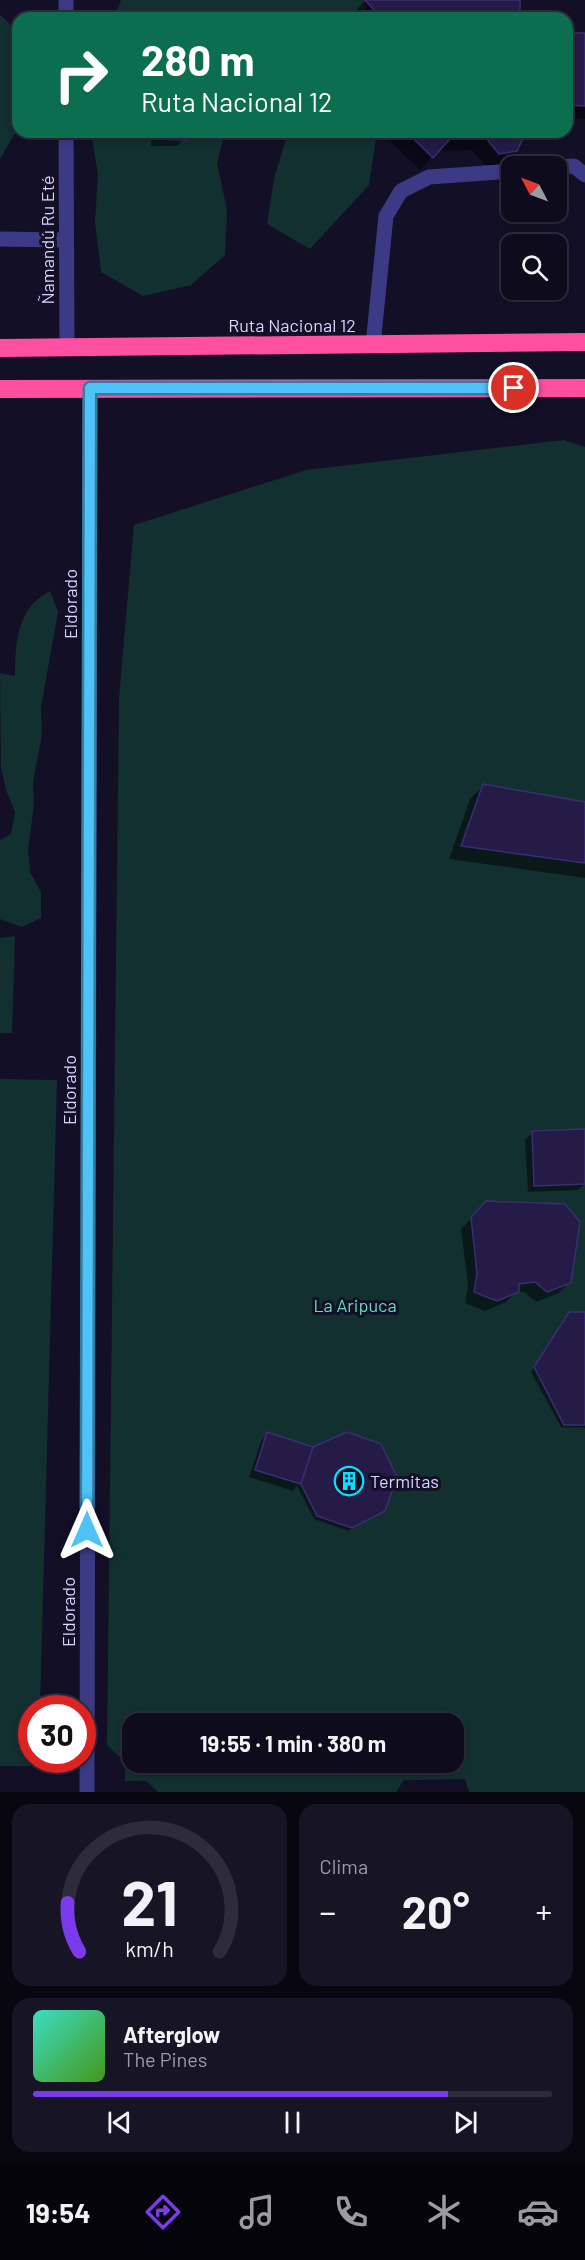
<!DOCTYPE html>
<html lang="es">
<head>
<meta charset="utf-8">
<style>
  :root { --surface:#0e0b1c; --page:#171425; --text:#f1f3f6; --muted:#9b9ba3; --line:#2e2b3b; --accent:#7c3aed }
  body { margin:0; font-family:Barlow,sans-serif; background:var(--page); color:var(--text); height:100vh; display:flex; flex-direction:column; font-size:22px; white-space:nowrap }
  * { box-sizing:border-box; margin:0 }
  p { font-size:20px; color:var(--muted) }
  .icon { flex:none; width:33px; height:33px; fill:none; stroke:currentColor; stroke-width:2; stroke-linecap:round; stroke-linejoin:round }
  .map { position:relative; height:1792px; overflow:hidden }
  .panel { display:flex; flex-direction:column; gap:12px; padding:12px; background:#08060f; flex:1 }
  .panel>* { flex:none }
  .top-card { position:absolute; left:12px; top:12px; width:561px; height:126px; border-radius:18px; box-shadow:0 3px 9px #0003,0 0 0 2px var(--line); background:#0b6e4f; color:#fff; overflow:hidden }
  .needle { width:39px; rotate:311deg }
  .controls { position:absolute; left:501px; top:156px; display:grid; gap:12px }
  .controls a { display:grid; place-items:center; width:66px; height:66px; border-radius:12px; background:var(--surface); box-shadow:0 3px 9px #0003,0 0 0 2px var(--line); font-size:30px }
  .speed { position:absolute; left:18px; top:1695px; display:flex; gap:12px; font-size:30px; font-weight:700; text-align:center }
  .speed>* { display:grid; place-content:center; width:78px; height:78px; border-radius:50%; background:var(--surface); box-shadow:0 3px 9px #0003,0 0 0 2px var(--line); line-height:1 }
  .speed .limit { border:9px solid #d22; background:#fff; color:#111 }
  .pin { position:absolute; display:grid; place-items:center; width:51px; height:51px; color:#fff; margin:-26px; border:3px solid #fff; border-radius:50%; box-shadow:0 2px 6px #0007 }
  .me { position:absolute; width:66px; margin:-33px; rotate:0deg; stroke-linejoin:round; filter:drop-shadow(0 0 4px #0008) }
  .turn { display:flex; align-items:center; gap:21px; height:126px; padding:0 30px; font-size:27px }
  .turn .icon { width:78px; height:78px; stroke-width:2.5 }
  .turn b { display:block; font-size:42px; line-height:51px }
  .big { font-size:45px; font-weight:700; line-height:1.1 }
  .panel .tile { flex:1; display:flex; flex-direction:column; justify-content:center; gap:9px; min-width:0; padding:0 21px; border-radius:18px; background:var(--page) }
  .panel .dial { align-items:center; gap:0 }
  .dial svg { height:156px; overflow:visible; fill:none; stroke:var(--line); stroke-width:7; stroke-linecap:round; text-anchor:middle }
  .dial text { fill:var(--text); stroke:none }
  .song { display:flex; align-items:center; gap:18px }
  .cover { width:72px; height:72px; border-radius:9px; background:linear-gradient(135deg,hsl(170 70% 55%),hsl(100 70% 35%)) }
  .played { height:6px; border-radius:3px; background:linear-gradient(90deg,var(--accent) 80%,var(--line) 80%) }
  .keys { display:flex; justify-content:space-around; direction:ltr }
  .heat { display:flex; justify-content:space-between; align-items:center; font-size:33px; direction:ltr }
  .panel .tiles { flex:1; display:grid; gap:12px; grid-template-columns:1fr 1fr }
  .tile:last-child { grid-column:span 2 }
  .trip { position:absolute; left:122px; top:1713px; width:342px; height:60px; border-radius:18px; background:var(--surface); box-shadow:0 3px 9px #0003,0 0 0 2px var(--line); font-weight:700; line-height:60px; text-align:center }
  .menu { display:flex; height:96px; justify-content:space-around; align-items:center; background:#06040b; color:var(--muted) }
  .menu .icon { width:42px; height:42px }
  .menu .on { color:var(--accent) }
  .menu b { font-size:27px; color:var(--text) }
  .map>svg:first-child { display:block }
</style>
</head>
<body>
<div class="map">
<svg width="585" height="1792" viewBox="0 0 585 1792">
  <rect width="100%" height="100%" fill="#130f26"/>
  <g fill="#12302f" fill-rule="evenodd">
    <path d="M121,0H365L367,18H115Z"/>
    <path d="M0,15L9,23L18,46V128L0,159Z"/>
    <path d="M91,132H225L217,163L227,210L225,255L191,285L143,296L101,272L95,222L98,175Z"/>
    <path d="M288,132H377L369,185L310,249L267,224L274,179Z"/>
    <path d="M564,440L585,447V1792H469L465,1779L404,1780L396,1792H158L146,1781H125V1762L107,1745L119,698L134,525L306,470ZM132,1724H453V1762H132Z"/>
    <path d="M50,591L58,612L41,707L42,735L33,782L34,805L28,850L30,872L41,892V918L22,927L0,919V840L11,834L15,812L6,790L1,768L0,673L15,676C15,653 16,625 31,606C35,600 44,595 50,591Z"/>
    <path d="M15,936L12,1033H0V938Z"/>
    <path d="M0,1079L57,1080L40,1708H32V1760H39V1766H0Z"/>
  </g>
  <g fill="#0007">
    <path d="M365,0H519L518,18H357L353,14Z"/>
    <path d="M567,34L585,35V119L567,118Z"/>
    <path d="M151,132H184V139L177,146H151Z"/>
    <path d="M381,132H524L516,150L503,164L486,166L472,150L437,151L420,170Z"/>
    <path d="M483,786L585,803V878L449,859L470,799Z"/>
    <path d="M533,1132L585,1169V1184L578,1190L528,1192L525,1140Z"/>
    <path d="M487,1203L569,1282L559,1293L536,1302L524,1292L515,1293L506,1302L485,1311L465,1303L468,1285L461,1229Z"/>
    <path d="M569,1313L585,1314V1428L561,1427L531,1372Z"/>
    <path d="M268,1434L384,1510L348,1531L314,1519L297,1486L293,1491L249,1477L261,1441Z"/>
  </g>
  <g fill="#241b47" stroke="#3b2d73" stroke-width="1.5">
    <path d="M365,0H520V18H381Z"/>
    <path d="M567,33H585V106L567,105Z"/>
    <path d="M158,132H186V140L158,139Z"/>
    <path d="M407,132H526L517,151L499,154L485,137L450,139L433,158Z"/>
    <path d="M483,784L585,802V863L461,846Z"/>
    <path d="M585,1129V1184L534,1186L532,1131Z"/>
    <path d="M486,1201L565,1204L580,1222L571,1283L547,1292L535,1282L519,1284V1292L497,1301L474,1292L477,1274L471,1217Z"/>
    <path d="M569,1312H585V1425H564L534,1367Z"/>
    <path d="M267,1432L313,1447L301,1484L255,1470Z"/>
    <path d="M347,1432L381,1444L397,1477L385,1511L352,1528L317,1516L301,1484L313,1447Z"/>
  </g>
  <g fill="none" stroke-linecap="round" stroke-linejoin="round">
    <g stroke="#3d3a85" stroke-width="15">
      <path d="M66,0V18"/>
      <path d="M66,132L67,347"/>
      <path d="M556,167L574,166L585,175"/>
      <path d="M0,239L66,240"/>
      <path d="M373,345L386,216L401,191L429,177L512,171"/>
      <path d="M87,1792L90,389"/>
    </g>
    <g stroke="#ff4fa3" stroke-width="18">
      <path d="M0,348L585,342"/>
      <path d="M0,389L585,388"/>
    </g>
  </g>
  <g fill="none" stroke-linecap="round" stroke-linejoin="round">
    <g stroke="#337fa1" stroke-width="15">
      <path id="route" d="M87,1530L90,388H514"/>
    </g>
    <use href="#route" stroke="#4fc3f7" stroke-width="10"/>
  </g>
  <defs>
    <g id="building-ring" transform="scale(1.5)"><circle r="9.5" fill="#130f26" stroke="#00e5ff" stroke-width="1.5"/><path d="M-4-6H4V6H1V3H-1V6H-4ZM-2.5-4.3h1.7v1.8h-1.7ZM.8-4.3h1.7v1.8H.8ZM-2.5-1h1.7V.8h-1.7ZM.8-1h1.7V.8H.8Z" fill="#00e5ff"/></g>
  </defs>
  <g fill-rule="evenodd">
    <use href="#building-ring" x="349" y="1481"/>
  </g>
  <g text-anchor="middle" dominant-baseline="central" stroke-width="6" stroke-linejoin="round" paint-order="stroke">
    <g font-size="18" fill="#d9d4ff" stroke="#130f26">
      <text transform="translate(47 240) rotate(-90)">Ñamandú Ru Eté</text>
      <text x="292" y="325">Ruta Nacional 12</text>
      <text transform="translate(70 604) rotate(-90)">Eldorado</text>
      <text transform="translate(69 1090) rotate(-90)">Eldorado</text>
      <text transform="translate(68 1612) rotate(-90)">Eldorado</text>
    </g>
    <g font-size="18" fill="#5fe0c0" stroke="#130f26">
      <text x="355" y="1305">La Aripuca</text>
    </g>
    <g font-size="18" fill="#d9d4ff" stroke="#130f26" text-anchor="start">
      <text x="370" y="1481">Termitas</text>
    </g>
  </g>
</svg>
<div class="controls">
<a><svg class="needle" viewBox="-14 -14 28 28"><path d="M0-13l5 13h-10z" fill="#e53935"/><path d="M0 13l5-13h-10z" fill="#9b9ba3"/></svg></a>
<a><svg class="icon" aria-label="search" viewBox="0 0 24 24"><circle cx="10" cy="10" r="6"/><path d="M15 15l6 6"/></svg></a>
</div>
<div class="speed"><div class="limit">30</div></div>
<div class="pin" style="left:514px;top:388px;background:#d93025"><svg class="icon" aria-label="arrive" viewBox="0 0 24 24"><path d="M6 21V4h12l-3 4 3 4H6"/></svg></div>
<svg class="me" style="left:87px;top:1530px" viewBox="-20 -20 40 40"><path d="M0-17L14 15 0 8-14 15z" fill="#4fc3f7" stroke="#fff" stroke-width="4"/></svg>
<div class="trip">19:55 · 1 min · 380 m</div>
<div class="top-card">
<div class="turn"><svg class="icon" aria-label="right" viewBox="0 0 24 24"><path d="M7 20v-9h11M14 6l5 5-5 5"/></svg><div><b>280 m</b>Ruta Nacional 12</div></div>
</div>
</div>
<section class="panel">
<div class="tiles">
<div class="tile dial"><svg viewBox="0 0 100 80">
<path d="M14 69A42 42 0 1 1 86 69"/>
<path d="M14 69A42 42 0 0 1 8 44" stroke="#7c3aed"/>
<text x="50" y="56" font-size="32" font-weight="700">21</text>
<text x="50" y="72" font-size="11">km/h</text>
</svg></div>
<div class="tile"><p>Clima</p>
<div class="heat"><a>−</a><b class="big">20°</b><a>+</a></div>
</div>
<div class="tile">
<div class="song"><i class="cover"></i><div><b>Afterglow</b><p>The Pines</p></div></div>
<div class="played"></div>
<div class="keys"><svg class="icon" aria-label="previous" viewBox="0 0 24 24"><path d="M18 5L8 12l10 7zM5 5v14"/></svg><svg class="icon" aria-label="pause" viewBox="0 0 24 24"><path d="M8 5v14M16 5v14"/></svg><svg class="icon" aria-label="next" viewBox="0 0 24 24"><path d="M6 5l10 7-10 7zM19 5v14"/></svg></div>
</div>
</div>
</section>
<nav class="menu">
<b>19:54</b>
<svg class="icon on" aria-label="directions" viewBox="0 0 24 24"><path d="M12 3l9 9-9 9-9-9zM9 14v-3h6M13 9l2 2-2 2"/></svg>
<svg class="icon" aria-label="music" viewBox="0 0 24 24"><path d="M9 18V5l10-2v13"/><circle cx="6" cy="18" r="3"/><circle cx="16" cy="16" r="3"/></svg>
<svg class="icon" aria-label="phone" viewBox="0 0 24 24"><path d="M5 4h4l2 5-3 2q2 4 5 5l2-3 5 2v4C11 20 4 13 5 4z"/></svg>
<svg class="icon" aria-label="climate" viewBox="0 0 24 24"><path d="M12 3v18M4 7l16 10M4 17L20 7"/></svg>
<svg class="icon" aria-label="car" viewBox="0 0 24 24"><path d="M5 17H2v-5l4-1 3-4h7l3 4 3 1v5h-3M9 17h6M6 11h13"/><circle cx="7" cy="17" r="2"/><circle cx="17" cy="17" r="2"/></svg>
</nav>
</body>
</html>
